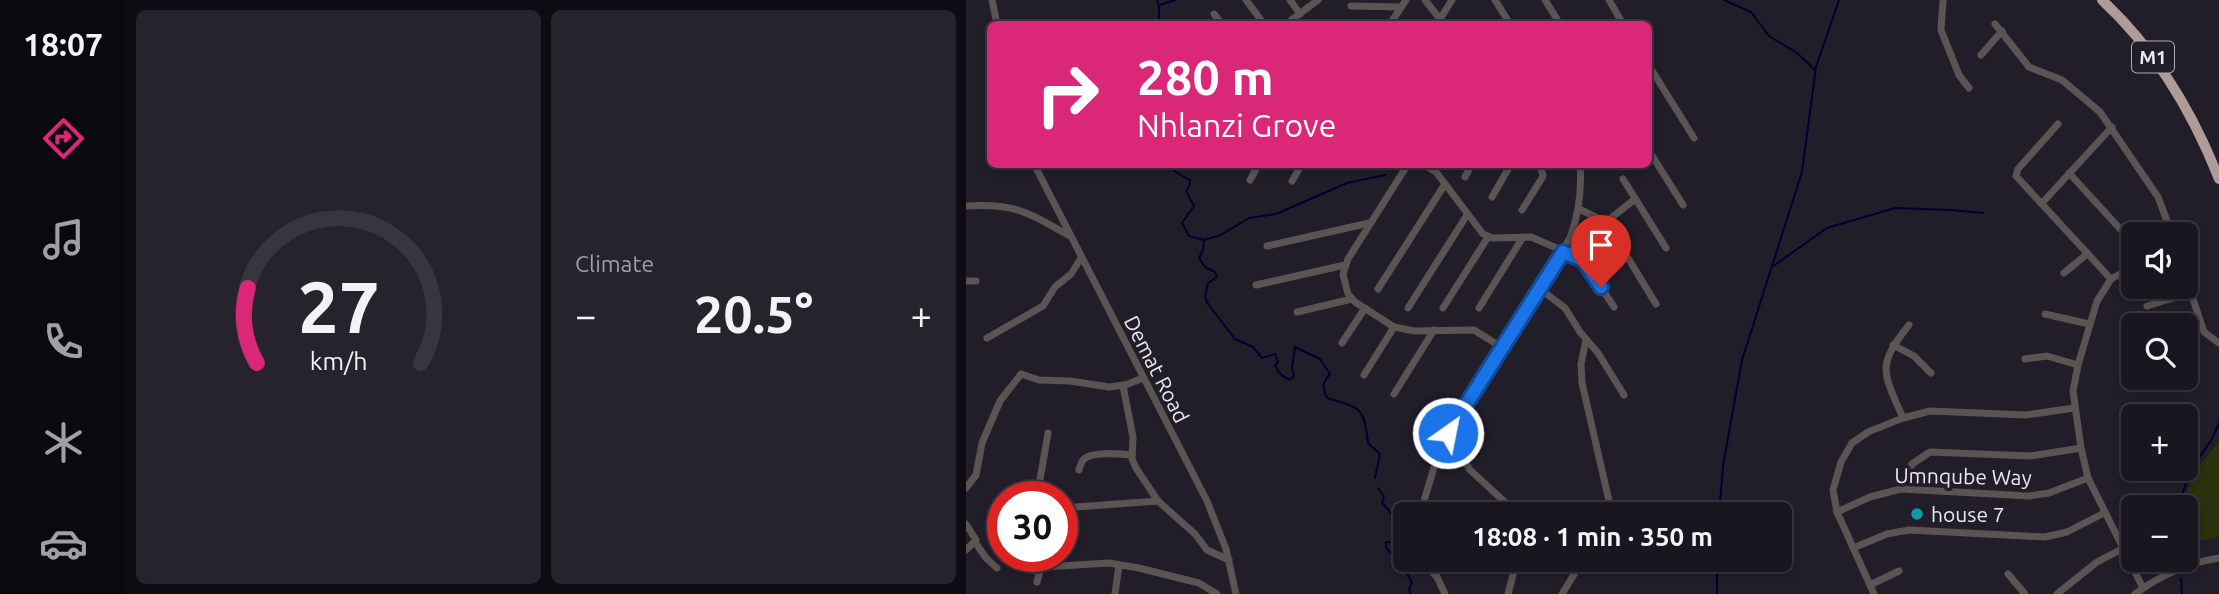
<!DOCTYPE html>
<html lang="en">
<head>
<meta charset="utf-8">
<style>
  :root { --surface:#191620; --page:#26232d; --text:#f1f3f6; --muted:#9f9fa5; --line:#37353e; --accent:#db2777 }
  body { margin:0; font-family:Ubuntu,sans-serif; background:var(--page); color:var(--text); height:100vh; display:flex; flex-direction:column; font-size:26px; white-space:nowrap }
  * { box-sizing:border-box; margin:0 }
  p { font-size:23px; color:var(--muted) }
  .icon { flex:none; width:38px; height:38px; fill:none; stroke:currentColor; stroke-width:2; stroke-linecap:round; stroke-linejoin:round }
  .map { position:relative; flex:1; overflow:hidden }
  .sheet { display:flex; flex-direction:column; gap:10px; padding:10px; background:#0e0c12; width:840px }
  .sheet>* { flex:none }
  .hud { position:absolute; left:21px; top:21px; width:665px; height:147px; border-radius:10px; box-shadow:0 4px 10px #0003,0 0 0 2px var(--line); background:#db2777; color:#fff; overflow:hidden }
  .controls { position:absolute; left:1155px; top:222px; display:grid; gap:14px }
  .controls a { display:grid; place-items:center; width:77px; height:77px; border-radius:10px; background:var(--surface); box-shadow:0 4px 10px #0003,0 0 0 2px var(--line); font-size:35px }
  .speed { position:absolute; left:21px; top:481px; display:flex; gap:14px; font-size:35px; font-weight:700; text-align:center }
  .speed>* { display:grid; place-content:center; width:91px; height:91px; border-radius:50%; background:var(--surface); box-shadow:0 4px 10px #0003,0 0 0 2px var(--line); line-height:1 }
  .speed .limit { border:10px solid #d22; background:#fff; color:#111 }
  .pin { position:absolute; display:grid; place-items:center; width:60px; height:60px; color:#fff; margin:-72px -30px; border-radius:50% 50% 50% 0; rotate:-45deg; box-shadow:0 0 7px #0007 }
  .pin .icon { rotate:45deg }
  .me { position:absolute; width:77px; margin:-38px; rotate:33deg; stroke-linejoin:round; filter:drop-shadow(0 0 5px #0008) }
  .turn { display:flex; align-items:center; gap:24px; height:147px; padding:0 35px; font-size:32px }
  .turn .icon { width:91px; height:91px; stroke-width:2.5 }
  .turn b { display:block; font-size:49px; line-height:60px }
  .big { font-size:52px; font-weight:700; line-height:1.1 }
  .sheet .tile { flex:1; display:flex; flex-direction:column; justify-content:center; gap:10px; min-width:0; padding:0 24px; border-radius:10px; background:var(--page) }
  .sheet .dial { align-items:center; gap:0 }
  .dial svg { height:182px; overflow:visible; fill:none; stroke:var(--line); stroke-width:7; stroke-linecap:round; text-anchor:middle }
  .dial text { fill:var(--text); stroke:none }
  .heat { display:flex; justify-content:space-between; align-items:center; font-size:38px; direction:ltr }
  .sheet .tiles { flex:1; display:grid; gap:10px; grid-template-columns:repeat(2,1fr) }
  .trip { position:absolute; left:427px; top:502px; width:399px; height:70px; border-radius:10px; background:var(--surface); box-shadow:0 4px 10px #0003,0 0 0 2px var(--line); font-weight:700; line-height:70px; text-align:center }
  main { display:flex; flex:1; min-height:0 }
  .tab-bar { display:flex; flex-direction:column; width:126px; justify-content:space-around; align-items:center; background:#0a090d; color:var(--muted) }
  .tab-bar .icon { width:49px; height:49px }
  .tab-bar .current { color:var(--accent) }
  .tab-bar b { font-size:32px; color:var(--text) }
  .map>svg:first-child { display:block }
</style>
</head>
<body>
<main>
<nav class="tab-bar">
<b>18:07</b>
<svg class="icon current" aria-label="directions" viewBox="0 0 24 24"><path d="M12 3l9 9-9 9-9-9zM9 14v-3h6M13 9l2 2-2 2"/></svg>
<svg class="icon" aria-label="music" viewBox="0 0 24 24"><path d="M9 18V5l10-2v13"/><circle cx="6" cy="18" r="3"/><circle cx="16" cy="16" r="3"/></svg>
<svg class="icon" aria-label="phone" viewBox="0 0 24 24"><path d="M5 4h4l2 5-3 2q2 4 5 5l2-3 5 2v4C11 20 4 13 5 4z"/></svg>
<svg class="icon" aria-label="climate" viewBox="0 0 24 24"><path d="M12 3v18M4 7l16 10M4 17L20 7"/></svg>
<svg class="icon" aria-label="car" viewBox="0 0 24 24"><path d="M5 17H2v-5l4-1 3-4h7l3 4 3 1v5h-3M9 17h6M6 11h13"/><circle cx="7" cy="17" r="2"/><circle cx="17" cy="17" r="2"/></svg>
</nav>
<section class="sheet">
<div class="tiles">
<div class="tile dial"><svg viewBox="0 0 100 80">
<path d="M14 69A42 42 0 1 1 86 69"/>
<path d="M14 69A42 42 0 0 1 10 36" stroke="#db2777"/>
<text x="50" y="56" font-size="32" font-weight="700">27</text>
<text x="50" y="72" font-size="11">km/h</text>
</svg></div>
<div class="tile"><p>Climate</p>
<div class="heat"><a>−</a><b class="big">20.5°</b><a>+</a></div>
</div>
</div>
</section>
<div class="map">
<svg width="1253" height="594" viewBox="0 0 1253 594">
  <rect width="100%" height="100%" fill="#211e2a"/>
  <path fill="#2a320b" d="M1253,431V537L1232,541L1220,538V508L1215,507L1230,470L1252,443Z"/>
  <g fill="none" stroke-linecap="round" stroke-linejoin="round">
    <g stroke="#000030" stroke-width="2">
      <path d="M191,0L193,6V24"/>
      <path d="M758,0L785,12L803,36L831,53L849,70"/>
      <path d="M194,5L209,0"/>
      <path d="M208,164V171L224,180L223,187L220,191L228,206L216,223L223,236L238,240L237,250L233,258L239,267L249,272L251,277L242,283L239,297L242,304L269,339L287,347L296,358L309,354L312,362L309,365C311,372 317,377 324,380L328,376L326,368L329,347L354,359L364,374C356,383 356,387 361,398C394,408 398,406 402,443L414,454L409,478"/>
      <path d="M238,240L255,235L283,218L310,214L381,183L419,175"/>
      <path d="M806,267L861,228L929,208L986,210L1017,213"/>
      <path d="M412,488L418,496L416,502C419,507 423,510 426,515C430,522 428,529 433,536L427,542H420V548C431,557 440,570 446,583L443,589L445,594"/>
      <path d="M1211,508L1226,468L1246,439L1253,423"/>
      <path d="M753,514L757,466L776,360L836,172L850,67L873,0"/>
      <path d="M1220,548L1222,552"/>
      <path d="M751,560V594"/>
      <path d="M1215,578L1216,594"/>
    </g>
    <g stroke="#5c5453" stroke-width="7">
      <path d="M26,0L31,24"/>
      <path d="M280,0L298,24"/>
      <path d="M324,0L334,14"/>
      <path d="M459,0L478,24"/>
      <path d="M529,0L544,24"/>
      <path d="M579,0L594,24"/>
      <path d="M643,0L657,24"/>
      <path d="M977,0L975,30L993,75L1003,88"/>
      <path d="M385,6L435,7"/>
      <path d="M248,14L256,24"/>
      <path d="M320,24L352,0"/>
      <path d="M424,24L440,0"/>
      <path d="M471,24L486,0"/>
      <path d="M1029,24L1063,67L1096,80L1134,112L1192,197L1206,234"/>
      <path d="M1015,55L1036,31"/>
      <path d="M682,64L728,138"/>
      <path d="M1092,124L1052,169L1050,176L1145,279"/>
      <path d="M682,149L717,205"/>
      <path d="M68,164L241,501L260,549L270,594"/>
      <path d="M442,164L382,259L377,274L382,294L389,302L428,327L448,331L508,330L537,348"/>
      <path d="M457,164L470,172L517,234L526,238L565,237L614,258L619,263L648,307"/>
      <path d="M377,166V164"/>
      <path d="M1103,173L1167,243"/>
      <path d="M499,177L506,164"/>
      <path d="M657,179L700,248"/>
      <path d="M284,180L293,164"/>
      <path d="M326,181L336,164"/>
      <path d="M526,197L545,164"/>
      <path d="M1077,202L1146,127"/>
      <path d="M0,206C48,203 62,212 102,235"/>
      <path d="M613,209L640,222L690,304"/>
      <path d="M556,210L576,178L577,175L573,164"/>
      <path d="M640,222L669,199"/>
      <path d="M301,246L403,223"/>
      <path d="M1167,267L1145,279L1131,301L1112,365L1107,391L1115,448L1122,478L1177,588"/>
      <path d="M1098,273L1121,254"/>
      <path d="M1220,278L1238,332L1253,343"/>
      <path d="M0,281H10"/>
      <path d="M290,285L379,265"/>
      <path d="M412,289L479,184"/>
      <path d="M574,289L599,308L614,332L632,353L658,395"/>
      <path d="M1181,306L1224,293"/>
      <path d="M442,308L501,215"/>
      <path d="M477,308L522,237"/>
      <path d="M513,308L557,237"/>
      <path d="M331,312L386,299"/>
      <path d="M1079,314L1123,324"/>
      <path d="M21,338L77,306L89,287L105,274L115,258"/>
      <path d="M620,340L615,364L616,383L646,514"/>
      <path d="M376,343L399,308"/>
      <path d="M927,345L948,356L965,373"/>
      <path d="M1059,359L1081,356L1112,365"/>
      <path d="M398,375L428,327"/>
      <path d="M177,378L157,386L167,437L166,459L170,468L192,501L229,534L241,550L263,560"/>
      <path d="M428,394L468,330"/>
      <path d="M937,418C917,372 910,366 943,325"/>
      <path d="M482,433L504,470L552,514"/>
      <path d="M113,470C114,466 115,462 118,459C126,451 155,454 166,455"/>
      <path d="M0,488L10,475L16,443L34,401L55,374L73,380L104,381L143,387L158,385"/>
      <path d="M935,489L946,464L964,452L1064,456L1115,448"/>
      <path d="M71,497L82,433"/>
      <path d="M96,508L192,501"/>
      <path d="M871,512L904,497L935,489L1063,496L1083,493L1122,478"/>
      <path d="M454,514L473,451L482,433L604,238C613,214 616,191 614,164"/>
      <path d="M0,524L10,540L0,550"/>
      <path d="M9,542L20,558L31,568"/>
      <path d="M887,548L921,534L943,530L1079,537L1101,532L1138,513"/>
      <path d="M454,560L471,577L479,594"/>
      <path d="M491,563L512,560"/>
      <path d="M1042,574L1059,594"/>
      <path d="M71,582L74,571L78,567L143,563L173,568L233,583L251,594"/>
      <path d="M904,585L933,571"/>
      <path d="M149,594L153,565"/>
      <path d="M542,594L551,560"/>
      <path d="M596,594L612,568L635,560"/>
      <path d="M908,594L871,512L867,490L875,462L886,443L902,432L937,418L964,411L1060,415L1108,408"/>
      <path d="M1091,594L1131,562L1156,549"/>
      <path d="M1169,594C1193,576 1223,563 1253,558"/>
    </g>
    <path stroke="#af9c99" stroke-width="10" d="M1136,0C1189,49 1227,113 1253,179"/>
  </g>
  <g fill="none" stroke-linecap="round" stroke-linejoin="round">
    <g stroke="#114b97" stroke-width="18">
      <path id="route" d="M482,433L597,252L617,260L635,287"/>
    </g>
    <use href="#route" stroke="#1a73e8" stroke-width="12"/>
  </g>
  <circle fill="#0f9aa8" stroke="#211e2a" stroke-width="2.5" cx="951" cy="514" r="7"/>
  <g text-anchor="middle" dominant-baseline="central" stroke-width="7" stroke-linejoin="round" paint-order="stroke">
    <rect fill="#211e2a" stroke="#adabb4" stroke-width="2" x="1166" y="41.5" width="42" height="31" rx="5"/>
    <g font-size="19" font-weight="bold" fill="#e9e7ef">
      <text x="1187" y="57">M1</text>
    </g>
    <g font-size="21" fill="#e9e7ef" stroke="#211e2a">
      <text transform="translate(191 369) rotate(63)">Demat Road</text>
      <text transform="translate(997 476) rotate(1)">Umnqube Way</text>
    </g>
    <g font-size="21" fill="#e9e7ef" stroke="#211e2a" text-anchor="start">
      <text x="965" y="514">house 7</text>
    </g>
  </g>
</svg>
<div class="controls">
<a><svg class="icon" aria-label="sound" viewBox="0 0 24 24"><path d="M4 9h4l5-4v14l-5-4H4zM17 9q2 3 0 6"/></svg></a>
<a><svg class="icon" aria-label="search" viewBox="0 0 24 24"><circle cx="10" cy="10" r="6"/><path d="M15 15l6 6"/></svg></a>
<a>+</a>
<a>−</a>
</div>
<div class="speed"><div class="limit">30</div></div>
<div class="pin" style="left:635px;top:287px;background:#d93025"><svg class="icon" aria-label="arrive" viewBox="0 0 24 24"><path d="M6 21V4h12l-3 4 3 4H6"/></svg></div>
<svg class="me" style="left:482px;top:433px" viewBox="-20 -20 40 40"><circle r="17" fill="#1a73e8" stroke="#fff" stroke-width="3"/><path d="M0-11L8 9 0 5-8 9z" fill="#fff"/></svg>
<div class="trip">18:08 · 1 min · 350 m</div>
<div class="hud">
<div class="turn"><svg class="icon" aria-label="right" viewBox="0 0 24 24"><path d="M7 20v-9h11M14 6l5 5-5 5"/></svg><div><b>280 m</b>Nhlanzi Grove</div></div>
</div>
</div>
</main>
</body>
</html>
